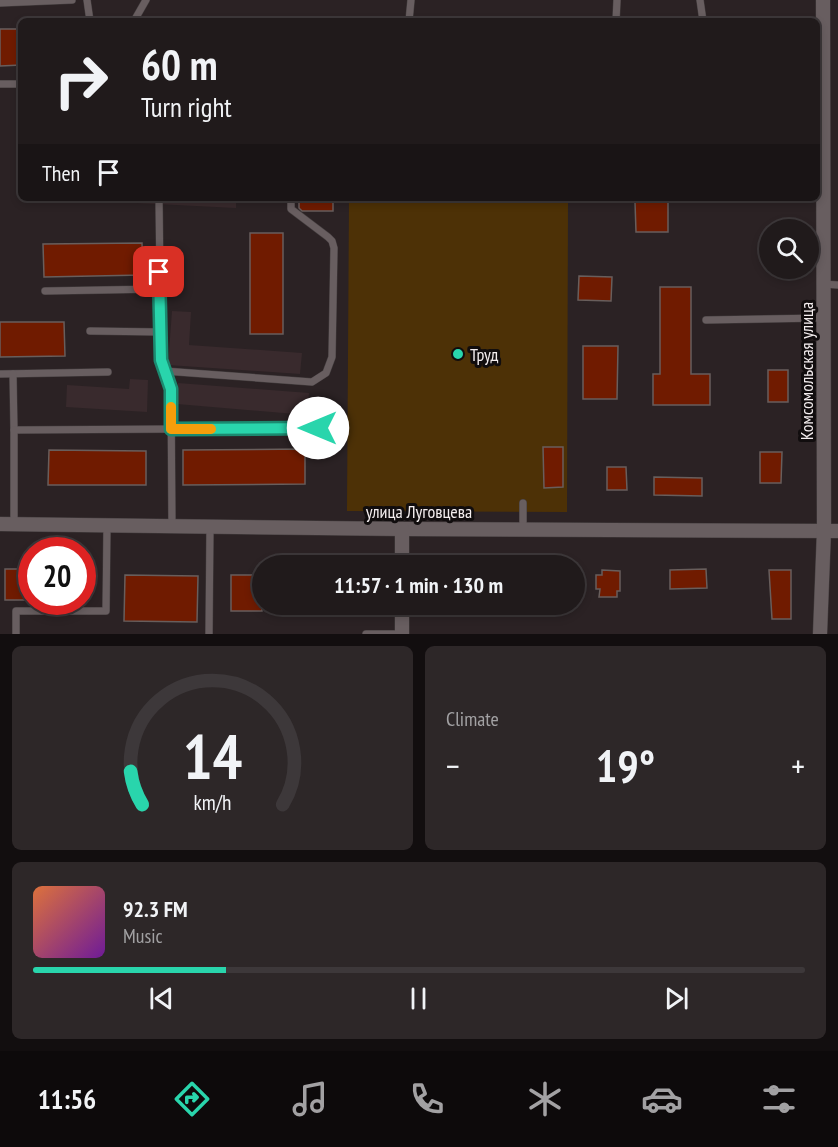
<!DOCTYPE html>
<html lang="en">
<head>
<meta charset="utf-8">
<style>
  :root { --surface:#201a1b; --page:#2d2728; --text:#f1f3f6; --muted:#a2a1a3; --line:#3d383a; --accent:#29d5ac }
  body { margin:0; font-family:"PT Sans Narrow",sans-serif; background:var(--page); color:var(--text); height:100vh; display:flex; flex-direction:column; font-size:22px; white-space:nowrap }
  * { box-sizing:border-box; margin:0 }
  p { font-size:20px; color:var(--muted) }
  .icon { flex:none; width:33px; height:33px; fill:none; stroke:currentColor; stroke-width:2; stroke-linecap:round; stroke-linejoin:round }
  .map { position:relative; height:634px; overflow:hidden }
  .sheet { display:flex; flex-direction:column; gap:12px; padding:12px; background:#120e0f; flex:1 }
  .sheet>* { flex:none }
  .banner { position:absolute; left:18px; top:18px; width:802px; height:183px; border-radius:9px; box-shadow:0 3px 9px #0003,0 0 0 2px var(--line); background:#201a1b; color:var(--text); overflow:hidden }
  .buttons { position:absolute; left:759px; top:219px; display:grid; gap:12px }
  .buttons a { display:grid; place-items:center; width:60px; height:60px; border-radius:50%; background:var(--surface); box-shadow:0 3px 9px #0003,0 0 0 2px var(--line); font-size:30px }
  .speed { position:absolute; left:18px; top:537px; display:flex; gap:12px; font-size:30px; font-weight:700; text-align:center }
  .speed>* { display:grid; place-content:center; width:78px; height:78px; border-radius:50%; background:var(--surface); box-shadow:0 3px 9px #0003,0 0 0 2px var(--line); line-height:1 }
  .speed .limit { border:9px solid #d22; background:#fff; color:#111 }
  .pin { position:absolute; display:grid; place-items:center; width:51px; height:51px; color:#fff; margin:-26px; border-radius:12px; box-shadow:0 3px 9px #0006 }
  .me { position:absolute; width:66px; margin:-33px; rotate:270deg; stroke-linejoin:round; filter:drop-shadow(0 0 4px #0008) }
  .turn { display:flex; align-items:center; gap:21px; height:126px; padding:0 24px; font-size:27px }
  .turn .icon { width:78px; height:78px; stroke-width:2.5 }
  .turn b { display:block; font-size:42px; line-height:51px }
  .then { display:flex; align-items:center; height:57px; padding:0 24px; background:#0003; gap:12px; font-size:22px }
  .big { font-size:45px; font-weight:700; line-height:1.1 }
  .sheet .widget { flex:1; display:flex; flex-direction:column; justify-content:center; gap:9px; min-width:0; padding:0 21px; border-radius:9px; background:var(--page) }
  .sheet .dial { align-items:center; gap:0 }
  .dial svg { height:156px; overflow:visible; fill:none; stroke:var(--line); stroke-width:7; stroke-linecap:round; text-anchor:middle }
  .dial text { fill:var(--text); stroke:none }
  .song { display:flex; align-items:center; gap:18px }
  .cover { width:72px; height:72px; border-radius:9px; background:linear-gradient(135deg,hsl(20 70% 55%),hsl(280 70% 35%)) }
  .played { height:6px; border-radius:3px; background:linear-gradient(90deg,var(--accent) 25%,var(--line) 25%) }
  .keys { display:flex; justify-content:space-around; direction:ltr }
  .heat { display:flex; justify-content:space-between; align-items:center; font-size:33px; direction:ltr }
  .sheet .tiles { flex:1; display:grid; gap:12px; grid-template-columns:1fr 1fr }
  .widget:last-child { grid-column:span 2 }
  .trip { position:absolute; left:252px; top:555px; width:333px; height:60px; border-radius:30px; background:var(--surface); box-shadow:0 3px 9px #0003,0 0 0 2px var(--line); font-weight:700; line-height:60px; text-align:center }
  .menu { display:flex; height:96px; justify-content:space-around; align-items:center; background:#0d0a0b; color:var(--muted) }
  .menu .icon { width:42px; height:42px }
  .menu .on { color:var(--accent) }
  .menu b { font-size:27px; color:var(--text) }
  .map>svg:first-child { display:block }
</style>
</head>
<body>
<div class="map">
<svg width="838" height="634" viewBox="0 0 838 634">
  <rect width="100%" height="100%" fill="#2b2224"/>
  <g fill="#392a2d">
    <path d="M118,198H236V208L117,202Z"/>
    <path d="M172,311L191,312L189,345L302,353L300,374L168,365Z"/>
    <path d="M130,379L148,380L147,412L66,407L67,385L129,389Z"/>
    <path d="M178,383L309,393L307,415L177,404Z"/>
  </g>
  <path fill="#4d3106" d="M349,198H568L567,512L347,511Z"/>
  <g fill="#701b00" stroke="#685e5c" stroke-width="1.5">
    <path d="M0,29H21V65L0,66Z"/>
    <path d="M299,198H333V211H302L299,208Z"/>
    <path d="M635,202H668V232H636Z"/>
    <rect x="250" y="233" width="33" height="101"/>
    <path d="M142,243L143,275L44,277L43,244Z"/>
    <path d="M579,276L612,277L611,301L578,300Z"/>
    <path d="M660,287H691V374H710V405H653V374H660Z"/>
    <path d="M0,322H64L65,356L0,357Z"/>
    <path d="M583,346H618L617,399H583Z"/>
    <rect x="768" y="370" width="20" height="32"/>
    <path d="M543,447H563V487L544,488Z"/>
    <path d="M305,449V484L183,485V450Z"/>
    <path d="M49,450L146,451V485H48Z"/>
    <path d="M760,452H782L781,483H760Z"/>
    <path d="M607,467H626L627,490H607Z"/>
    <path d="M654,477L702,478V496L654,495Z"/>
    <rect x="5" y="569" width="27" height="31"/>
    <path d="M706,569L707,588L670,589V570Z"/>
    <path d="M602,570L620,571V591H617V597H599L600,589H596V575H602Z"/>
    <path d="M769,570H791V619H772Z"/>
    <path d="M125,575L198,576L197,622L124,621Z"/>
    <rect x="231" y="575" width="31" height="36"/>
  </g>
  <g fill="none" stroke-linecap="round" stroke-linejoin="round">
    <g stroke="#443e3f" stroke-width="8">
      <g id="lane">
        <path d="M87,0L90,21"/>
        <path d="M700,0L703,21"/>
        <path d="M0,3L72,0"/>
        <path d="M134,21L146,0"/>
        <path d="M409,21L411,0"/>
        <path d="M616,21L617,0"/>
        <path d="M0,84H21"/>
        <path d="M159,198L161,360L171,389L172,527"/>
        <path d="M823,284L838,285"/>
        <path d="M45,291L160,289"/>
        <path d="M706,320L823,318"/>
        <path d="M90,331L160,332"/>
        <path d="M164,371L312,382L326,373L332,357L334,248L332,241L328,237L291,209V198"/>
        <path d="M0,374L108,372"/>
        <path d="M13,374L14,430"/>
        <path d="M14,525V430L318,428"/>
        <path d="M523,530V503"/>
        <path d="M16,634V611H106L107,526"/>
        <path d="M209,634L210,528"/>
        <path d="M366,634H402"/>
      </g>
    </g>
    <g stroke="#443e3f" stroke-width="15">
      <g id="street">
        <path d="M0,524L402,529L838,531"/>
        <path d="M402,529V566"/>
        <path d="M402,604V634"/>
        <path d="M820,634L824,530L823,0"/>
      </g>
    </g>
    <use href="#lane" stroke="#685e60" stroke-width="7"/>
    <use href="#street" stroke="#685e60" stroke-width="14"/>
  </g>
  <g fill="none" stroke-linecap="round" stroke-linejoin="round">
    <g stroke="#1b8a70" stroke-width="15">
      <path id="route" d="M159,272L161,360L171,389V429L318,428"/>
    </g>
    <use href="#route" stroke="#29d5ac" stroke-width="10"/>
    <path stroke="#f59e0b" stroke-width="10" d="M171,407V429H211"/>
  </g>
  <circle fill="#29d5ac" stroke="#110d0e" stroke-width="2" cx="458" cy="354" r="6"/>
  <g text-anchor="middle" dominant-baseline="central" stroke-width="6" stroke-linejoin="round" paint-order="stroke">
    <g font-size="18" fill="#f4eeef" stroke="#110d0e" text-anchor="start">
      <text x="470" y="354">Труд</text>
    </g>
    <g font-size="18" fill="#f4eeef" stroke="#110d0e">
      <text transform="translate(806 371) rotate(-90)">Комсомольская улица</text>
      <text x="419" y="511">улица Луговцева</text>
    </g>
  </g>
</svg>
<div class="buttons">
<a><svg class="icon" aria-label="search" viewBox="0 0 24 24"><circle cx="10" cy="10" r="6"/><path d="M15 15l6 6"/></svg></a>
</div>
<div class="speed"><div class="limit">20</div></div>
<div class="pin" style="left:159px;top:272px;background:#d93025"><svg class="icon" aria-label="arrive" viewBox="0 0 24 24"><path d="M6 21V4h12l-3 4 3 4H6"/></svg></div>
<svg class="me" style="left:318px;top:428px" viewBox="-20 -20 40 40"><circle r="19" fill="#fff"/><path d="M0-13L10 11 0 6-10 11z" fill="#29d5ac"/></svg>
<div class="trip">11:57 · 1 min · 130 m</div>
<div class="banner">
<div class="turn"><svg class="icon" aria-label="right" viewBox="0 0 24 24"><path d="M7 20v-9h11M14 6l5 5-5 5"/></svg><div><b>60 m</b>Turn right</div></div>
<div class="then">Then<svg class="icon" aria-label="arrive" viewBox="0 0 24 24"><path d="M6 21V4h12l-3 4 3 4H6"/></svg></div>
</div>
</div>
<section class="sheet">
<div class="tiles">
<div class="widget dial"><svg viewBox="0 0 100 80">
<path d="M14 69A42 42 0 1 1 86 69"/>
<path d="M14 69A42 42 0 0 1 8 52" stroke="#29d5ac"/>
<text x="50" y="56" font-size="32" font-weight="700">14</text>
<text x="50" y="72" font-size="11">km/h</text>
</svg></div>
<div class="widget"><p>Climate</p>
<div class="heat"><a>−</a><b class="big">19°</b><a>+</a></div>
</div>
<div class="widget">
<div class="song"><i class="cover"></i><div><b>92.3 FM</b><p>Music</p></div></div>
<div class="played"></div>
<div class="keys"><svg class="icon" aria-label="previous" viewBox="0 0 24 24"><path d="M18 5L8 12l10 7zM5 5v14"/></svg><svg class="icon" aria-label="pause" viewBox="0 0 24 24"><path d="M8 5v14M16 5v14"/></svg><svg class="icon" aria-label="next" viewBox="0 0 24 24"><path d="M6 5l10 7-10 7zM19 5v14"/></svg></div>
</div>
</div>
</section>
<nav class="menu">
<b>11:56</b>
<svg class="icon on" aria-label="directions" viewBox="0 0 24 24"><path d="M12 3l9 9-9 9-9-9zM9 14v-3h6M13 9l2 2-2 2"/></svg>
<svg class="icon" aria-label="music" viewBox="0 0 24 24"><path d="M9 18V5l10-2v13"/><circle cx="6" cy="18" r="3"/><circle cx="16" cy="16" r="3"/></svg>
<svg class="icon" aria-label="phone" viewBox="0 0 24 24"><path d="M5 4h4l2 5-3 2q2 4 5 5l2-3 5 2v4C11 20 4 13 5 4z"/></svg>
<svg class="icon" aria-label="climate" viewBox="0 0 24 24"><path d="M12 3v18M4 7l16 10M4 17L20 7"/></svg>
<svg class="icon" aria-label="car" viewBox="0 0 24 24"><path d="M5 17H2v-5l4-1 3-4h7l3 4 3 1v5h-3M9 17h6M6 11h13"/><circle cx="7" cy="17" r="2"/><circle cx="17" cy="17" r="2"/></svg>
<svg class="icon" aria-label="filters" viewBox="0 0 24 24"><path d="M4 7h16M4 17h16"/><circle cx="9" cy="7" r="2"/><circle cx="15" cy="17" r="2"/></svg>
</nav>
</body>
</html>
